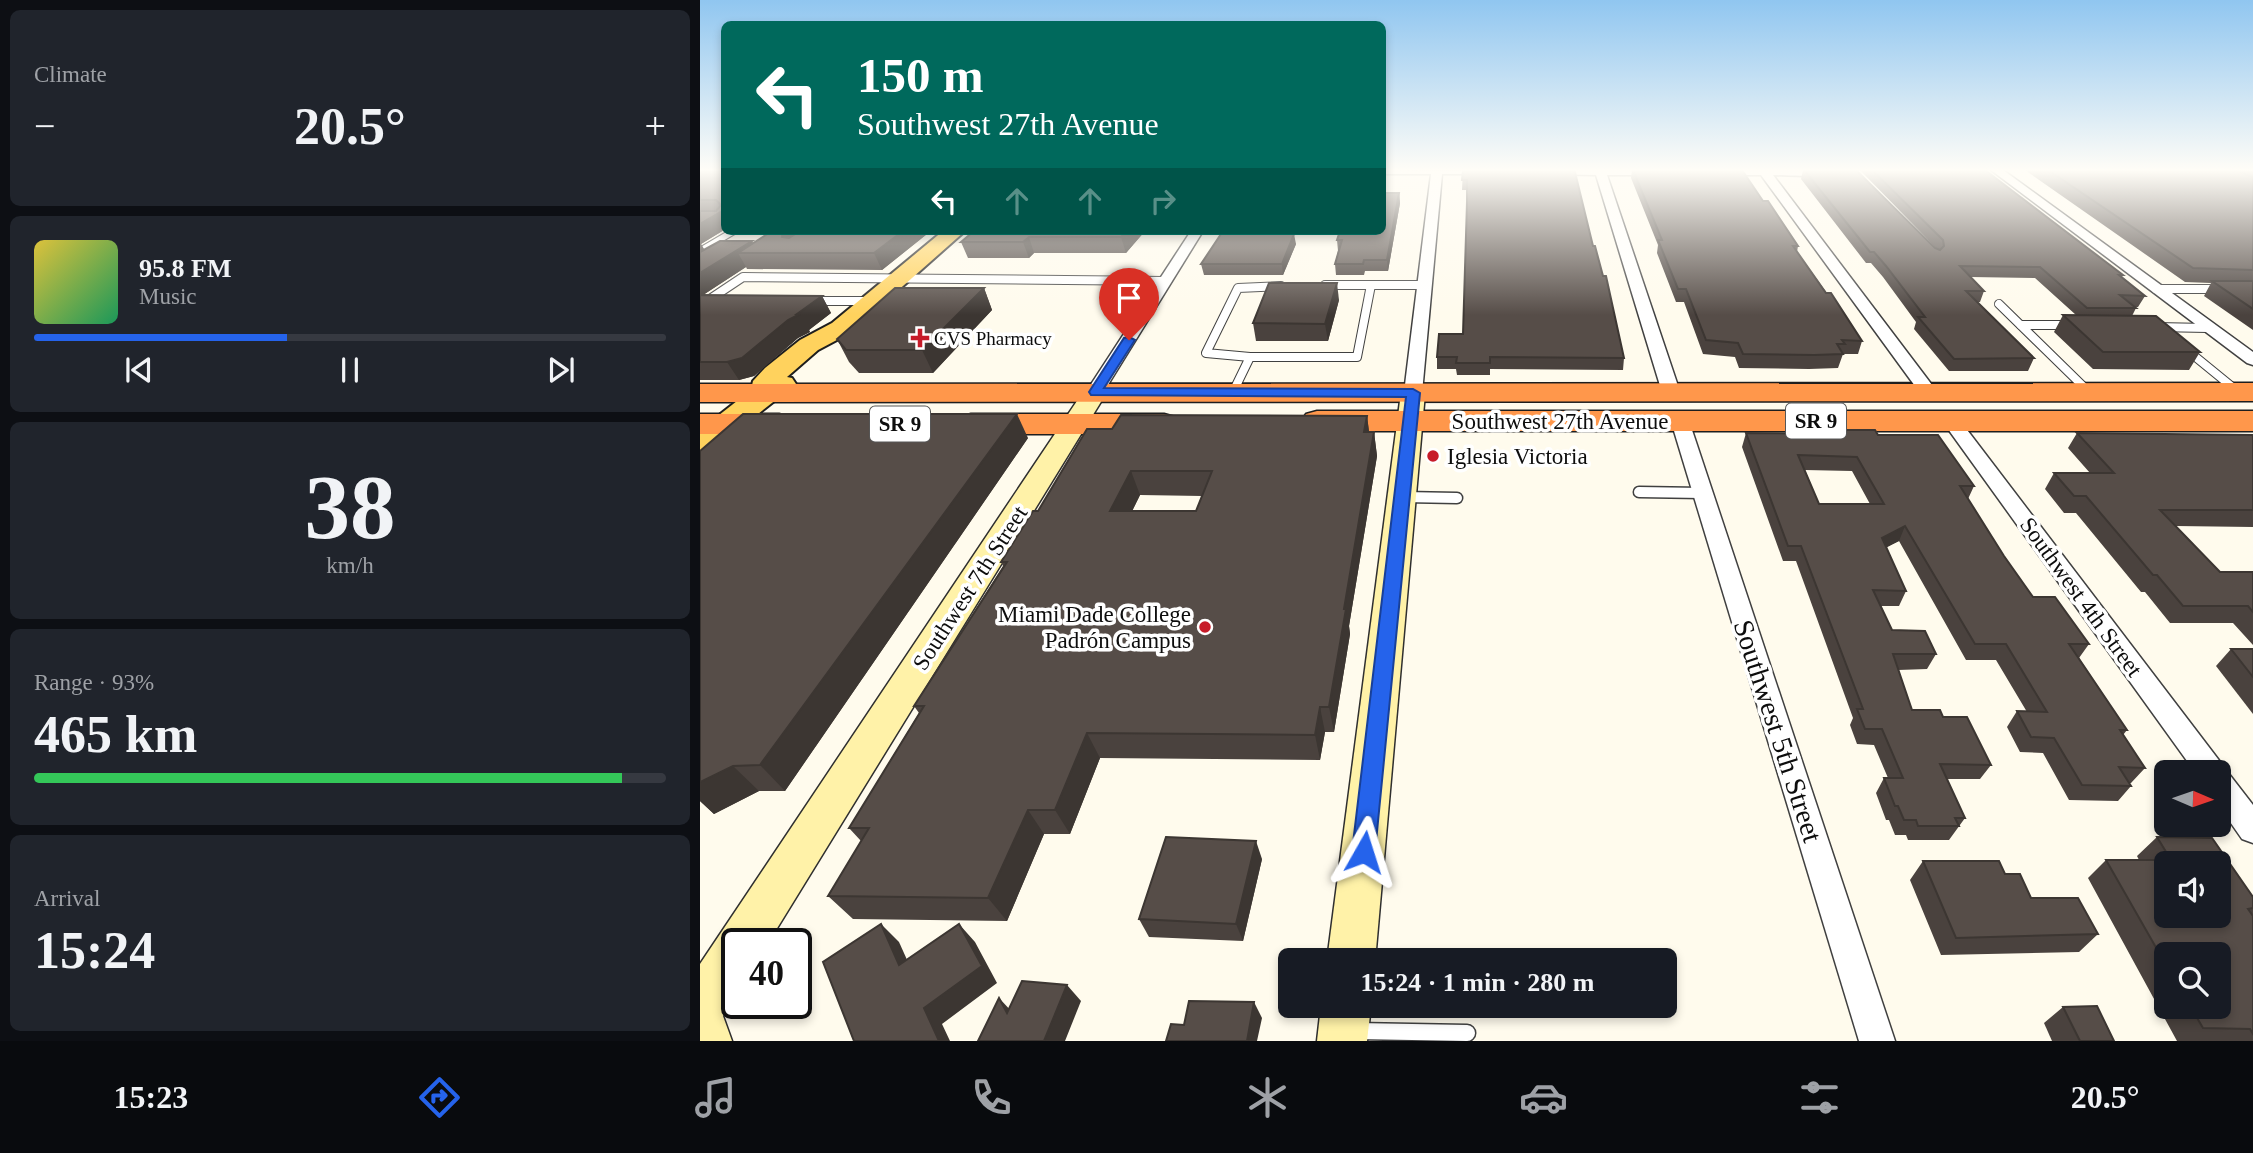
<!DOCTYPE html>
<html lang="en">
<head>
<meta charset="utf-8">
<style>
  :root { --surface:#171b24; --page:#20242c; --text:#f1f3f6; --muted:#9ea1a6; --line:#363941; --accent:#2563eb }
  body { margin:0; font-family:Georgia,serif; background:var(--page); color:var(--text); height:100vh; display:flex; flex-direction:column; font-size:26px; white-space:nowrap }
  * { box-sizing:border-box; margin:0 }
  p { font-size:23px; color:var(--muted) }
  .icon { flex:none; width:38px; height:38px; fill:none; stroke:currentColor; stroke-width:2; stroke-linecap:round; stroke-linejoin:round }
  .map { position:relative; flex:1; overflow:hidden }
  .drawer { display:flex; flex-direction:column; gap:10px; padding:10px; background:#0d0f14; width:700px }
  .drawer>* { flex:none }
  .hud { position:absolute; left:21px; top:21px; width:665px; height:214px; border-radius:10px; box-shadow:0 4px 10px #0003; background:#00695c; color:#fff; overflow:hidden }
  .needle { width:46px; rotate:92deg }
  .buttons { position:absolute; left:1454px; top:760px; display:grid; gap:14px }
  .buttons a { display:grid; place-items:center; width:77px; height:77px; border-radius:10px; background:var(--surface); box-shadow:0 4px 10px #0003; font-size:35px }
  .speed { position:absolute; left:21px; top:928px; display:flex; gap:14px; font-size:35px; font-weight:700; text-align:center }
  .speed>* { display:grid; place-content:center; width:91px; height:91px; border-radius:50%; background:var(--surface); box-shadow:0 4px 10px #0003; line-height:1 }
  .speed .limit { border:4px solid #111; border-radius:10px; background:#fff; color:#111 }
  .pin { position:absolute; display:grid; place-items:center; width:60px; height:60px; color:#fff; margin:-72px -30px; border-radius:50% 50% 50% 0; rotate:-45deg; box-shadow:0 0 7px #0007 }
  .pin .icon { rotate:45deg }
  .me { position:absolute; width:77px; margin:-38px; rotate:6deg; stroke-linejoin:round; filter:drop-shadow(0 0 5px #0008) }
  .turn { display:flex; align-items:center; gap:24px; height:147px; padding:0 21px; font-size:32px }
  .turn .icon { width:91px; height:91px; stroke-width:2.5 }
  .turn b { display:block; font-size:49px; line-height:60px }
  .lanes { display:flex; align-items:center; height:66px; padding:0 21px; background:#0003; justify-content:center; gap:35px; direction:ltr }
  .lanes .off { opacity:.35 }
  .big { font-size:52px; font-weight:700; line-height:1.1 }
  .drawer .tile { flex:1; display:flex; flex-direction:column; justify-content:center; gap:10px; min-width:0; padding:0 24px; border-radius:10px; background:var(--page) }
  .drawer .dial { align-items:center; gap:0 }
  .dial b { font-size:91px; line-height:1 }
  .song { display:flex; align-items:center; gap:21px }
  .cover { width:84px; height:84px; border-radius:10px; background:linear-gradient(135deg,hsl(50 70% 55%),hsl(150 70% 35%)) }
  .played { height:7px; border-radius:4px; background:linear-gradient(90deg,var(--accent) 40%,var(--line) 40%) }
  .keys { display:flex; justify-content:space-around; direction:ltr }
  .heat { display:flex; justify-content:space-between; align-items:center; font-size:38px; direction:ltr }
  .charge { height:10px; border-radius:5px; background:linear-gradient(90deg,#34c759 93%,var(--line) 0) }
  .trip { position:absolute; left:578px; top:948px; width:399px; height:70px; border-radius:10px; background:var(--surface); box-shadow:0 4px 10px #0003; font-weight:700; line-height:70px; text-align:center }
  .dock { display:flex; height:112px; justify-content:space-around; align-items:center; background:#090b0e; color:var(--muted) }
  .dock .icon { width:49px; height:49px }
  .dock .active { color:var(--accent) }
  .dock b { font-size:32px; color:var(--text) }
  main { display:flex; flex:1; min-height:0 }
  .map>svg:first-child { display:block }
</style>
</head>
<body>
<main>
<section class="drawer">
<div class="tile"><p>Climate</p>
<div class="heat"><a>−</a><b class="big">20.5°</b><a>+</a></div>
</div>
<div class="tile">
<div class="song"><i class="cover"></i><div><b>95.8 FM</b><p>Music</p></div></div>
<div class="played"></div>
<div class="keys"><svg class="icon" aria-label="previous" viewBox="0 0 24 24"><path d="M18 5L8 12l10 7zM5 5v14"/></svg><svg class="icon" aria-label="pause" viewBox="0 0 24 24"><path d="M8 5v14M16 5v14"/></svg><svg class="icon" aria-label="next" viewBox="0 0 24 24"><path d="M6 5l10 7-10 7zM19 5v14"/></svg></div>
</div>
<div class="tile dial"><b>38</b><p>km/h</p></div>
<div class="tile"><p>Range · 93%</p><b class="big">465 km</b><div class="charge"></div></div>
<div class="tile"><p>Arrival</p><b class="big">15:24</b></div>
</section>
<div class="map">
<svg width="1553" height="1041" viewBox="0 0 1553 1041">
  <rect width="100%" height="100%" fill="#fffbed"/>
  <g fill="none" stroke-linecap="round" stroke-linejoin="round">
    <g stroke="#404040" stroke-width="8">
      <path id="lane-far3" d="M0,251L34,231"/>
    </g>
    <g stroke="#404040" stroke-width="10">
      <g id="lane-far2">
        <path d="M625,285H671"/>
        <path d="M1456,289H1520"/>
        <path d="M7,301L43,277L466,281"/>
        <path d="M111,301H172"/>
        <path d="M1299,304L1390,393"/>
        <path d="M1321,325H1369"/>
        <path d="M1455,327L1508,328"/>
        <path d="M1487,350L1536,390"/>
        <path d="M550,357L506,353L538,288L581,286"/>
        <path d="M533,392L550,357H657L671,285H723"/>
      </g>
    </g>
    <g stroke="#404040" stroke-width="13">
      <g id="lane-far1">
        <path d="M939,492L1002,493"/>
        <path d="M704,497L757,498"/>
      </g>
    </g>
    <g stroke="#404040" stroke-width="19">
      <path id="lane" d="M657,1031L767,1033"/>
    </g>
    <g stroke="#404040" stroke-width="3">
      <g id="street">
        <path d="M682,170L796,171L790,174H742L722,393L713,398L704,393L731,174H682Z"/>
        <path d="M841,170H962L964,172L958,175H907L980,392L977,396H965L962,392L896,175L846,174Z"/>
        <path d="M1014,170H1157C1145,180 1091,175 1073,175L1235,389L1238,393L1235,397H1223L1061,175H1018L1014,174Z"/>
        <path d="M1291,170H1303L1553,352V365L1547,363Z"/>
        <path d="M491,231H503L401,396H389L386,392Z"/>
        <path d="M980,416L989,421L1195,1041H1159L971,421Z"/>
        <path d="M1252,417L1258,418L1521,763L1525,772L1529,774L1553,805V843L1542,839L1519,806V772H1495L1243,422Z"/>
      </g>
    </g>
    <g stroke="#2f2f2f" stroke-width="3">
      <g id="secondary">
        <path d="M395,385L404,387L407,392L68,943H37V994L23,1016L32,1041H0V964L383,392L386,387Z"/>
        <path d="M713,386L722,388L725,393L675,961H627L701,393L704,388Z"/>
        <path d="M621,1006H671L667,1041H617Z"/>
      </g>
    </g>
    <g stroke="#1e1e1e" stroke-width="4">
      <path id="primary" d="M243,231H265L150,333L118,350L87,377L92,378L96,384L11,451L0,454V430L51,390L53,381L65,368L100,340L132,323Z"/>
    </g>
    <g stroke="#1e1e1e" stroke-width="3">
      <g id="highway">
        <path d="M1553,383V401L0,402V384Z"/>
        <path d="M617,411H1553V431H617L606,428L601,421L606,414Z"/>
        <path d="M0,414H79L90,417L95,424L90,431L79,434H0Z"/>
        <path d="M271,414H464L475,417L480,424L475,431L464,434H271L260,431L255,424L260,417Z"/>
      </g>
    </g>
    <use href="#lane-far3" stroke="#fff" stroke-width="6"/>
    <use href="#lane-far2" stroke="#fff" stroke-width="8"/>
    <use href="#lane-far1" stroke="#fff" stroke-width="10"/>
    <use href="#lane" stroke="#fff" stroke-width="16"/>
    <use href="#street" fill="#fff" fill-rule="evenodd"/>
    <use href="#secondary" fill="#fff2a8" fill-rule="evenodd"/>
    <use href="#primary" fill="#ffd25d" fill-rule="evenodd"/>
    <use href="#highway" fill="#ff974b" fill-rule="evenodd"/>
  </g>
  <g fill="#4a423e" fill-rule="evenodd">
    <path d="M0,170H24V230L1,244L4,250L53,243L72,231H239L236,234H227L182,270L47,269L46,267L3,295L122,296L131,313L109,330L110,332L98,338L54,376L39,380H0Z"/>
    <path d="M763,170L893,246L924,358L923,370L790,369V375H757L756,369H737V357L763,334L767,190H762Z"/>
    <path d="M932,170H1042L1063,201L1098,246L1097,252L1162,341L1158,354H1143L1138,368L1109,369L1039,368L1035,357L1003,354L984,302H976L957,253L958,245L931,178Z"/>
    <path d="M1103,170H1156L1237,249L1160,170H1285L1423,275L1422,277L1445,296L1438,307H1435L1436,308L1432,316L1500,352L1489,370L1393,369L1354,332L1363,315H1376L1335,278L1271,277L1284,291L1280,302H1278L1334,358L1328,371H1249L1214,329L1216,322L1183,277L1171,263H1166L1101,179Z"/>
    <path d="M1325,170H1553V330L1504,296L1511,283L1485,282Z"/>
    <path d="M699,193L700,203L688,271H665L664,275H636L635,264L638,251L637,240Z"/>
    <path d="M265,231H445L426,253H334L329,258H268L261,242L271,233H266Z"/>
    <path d="M585,234L596,244L583,275H504L501,264Z"/>
    <path d="M284,288L292,310L233,373H159L149,362L137,339Z"/>
    <path d="M639,300L628,341H556L553,323Z"/>
    <path d="M667,416L669,432H674L677,456L649,626L650,634L634,732H625L620,760L400,758L370,834H344L307,921L153,919L128,896L161,841L149,828L219,713L214,706L303,566L301,562L338,511L412,429ZM440,495L502,496L496,511H432Z"/>
    <path d="M1143,430L1178,435L1274,486L1268,499L1304,556L1333,597L1389,644L1379,658L1427,730L1423,735L1445,768L1431,783H1429L1431,786L1418,801L1369,800L1343,753L1320,752L1307,727L1317,711L1327,712L1296,660H1266L1199,541L1186,547L1206,591L1199,606H1181L1192,630L1236,654L1227,669L1198,670L1212,710L1243,717L1291,765L1280,779H1247L1265,818L1249,840H1208L1206,835H1195L1189,820H1186L1176,793L1184,778H1188L1174,745L1157,744L1150,725L1153,718L1096,561H1083L1042,447L1046,433L1141,434ZM1105,470L1152,471L1170,504H1119Z"/>
    <path d="M1377,433L1553,435V527L1476,526L1520,572H1553V645L1533,623H1470L1445,592H1441L1376,513H1364L1345,489L1354,473H1390L1368,448Z"/>
    <path d="M328,438L85,791H59L14,814L0,801V451Z"/>
    <path d="M1531,649H1553V714L1516,666Z"/>
    <path d="M1457,837L1553,897V1041H1477L1388,878L1406,860H1439L1437,856ZM1466,954L1519,1006H1466Z"/>
    <path d="M562,859L543,941L449,937L439,919Z"/>
    <path d="M1223,861L1305,874L1331,898L1398,934L1379,952L1241,955L1210,880Z"/>
    <path d="M1363,1007L1414,1041H1352L1344,1023Z"/>
  </g>
  <g fill="#3c3632">
    <path d="M699,193L700,203L688,271L687,260Z"/>
    <path d="M24,210V230L1,244L9,257L0,263V224Z"/>
    <path d="M83,231H112L91,245L82,237Z"/>
    <path d="M203,231H226L227,234L182,270L174,253Z"/>
    <path d="M427,231H445L426,253L421,237Z"/>
    <path d="M594,234L596,244L583,275L582,264Z"/>
    <path d="M329,237L334,253L329,258L323,242Z"/>
    <path d="M52,241L59,253H38L46,267L0,297V273Z"/>
    <path d="M637,283L639,300L628,341L625,324Z"/>
    <path d="M284,288L292,310L233,373L222,350Z"/>
    <path d="M122,296L131,313L109,330L110,332L98,338L54,376L39,380L27,362L97,314Z"/>
    <path d="M317,414L328,438L85,791L60,765Z"/>
    <path d="M667,416L670,439L664,432Z"/>
    <path d="M674,432L677,456L649,626L650,634L634,732L629,707L644,609Z"/>
    <path d="M431,471L440,495L420,536L410,511Z"/>
    <path d="M1205,526L1199,541L1176,553L1182,538Z"/>
    <path d="M620,707L625,732L620,760L615,735Z"/>
    <path d="M387,733L400,758L370,834L355,810Z"/>
    <path d="M33,766L59,791L14,814L0,801V782Z"/>
    <path d="M328,810L344,834L307,921L288,898Z"/>
    <path d="M556,841L562,859L543,941L536,924Z"/>
    <path d="M181,924L199,942L217,982L199,965Z"/>
    <path d="M259,924L275,942L297,983L242,1024L250,1041H239L224,1008Z"/>
    <path d="M367,985L381,1001L365,1041H344Z"/>
    <path d="M299,998L314,1014L307,1013Z"/>
    <path d="M554,1002L562,1018L557,1041H547Z"/>
  </g>
  <g fill="#564d48" stroke="#3c3632" stroke-width="2" fill-rule="evenodd">
    <path d="M0,170H24V210L0,224V211H16L21,205L16,200H0Z"/>
    <path d="M763,170H874L875,172L893,246H895L903,276H906L924,358L790,357V363H756L757,357H737L739,334H763L767,202V180H762Z"/>
    <path d="M933,170H1042L1063,201H1068L1098,246H1093L1126,293H1131L1162,341L1142,340L1145,344H1137L1143,354L1114,355L1043,354L1038,343L1006,340L986,289H978L958,240H962Z"/>
    <path d="M1104,170H1156L1235,248L1240,250L1244,246L1243,240L1172,170H1285L1423,275H1419L1445,296L1420,295L1436,308H1387L1340,267L1260,266L1284,291H1266L1334,358L1254,359L1218,317H1225L1186,266L1174,252H1170Z"/>
    <path d="M1348,170H1536L1553,177V270L1493,268Z"/>
    <path d="M682,193H699L687,260H664L663,264H635L642,240H637L640,231H682Z"/>
    <path d="M72,231H83L82,237L89,238L100,231H203L174,253H38Z"/>
    <path d="M274,231H427L421,237H329L323,242H261Z"/>
    <path d="M523,231H580L578,234H594L582,264H501Z"/>
    <path d="M20,241H52L0,273V252Z"/>
    <path d="M1512,281H1553V309Z"/>
    <path d="M569,283H637L625,324L553,323Z"/>
    <path d="M195,288H284L222,350H146L137,339Z"/>
    <path d="M0,295L122,296L97,314H100L88,320L42,358L27,362H0Z"/>
    <path d="M1363,315L1456,316L1500,352H1403Z"/>
    <path d="M43,414H317L60,765L33,766L0,782V451Z"/>
    <path d="M421,415L667,416L664,432H674L644,609H646L629,707H620L615,735L387,733L355,810H328L288,898L128,896L169,828H149L224,706H214L307,562H301L333,511H338L387,429H412ZM431,471H512L496,511H410Z"/>
    <path d="M1143,430H1175L1178,435H1238L1274,486H1260L1304,556L1333,597H1355L1389,644H1369L1427,730H1420L1445,768L1419,767L1431,786L1382,785L1354,738L1331,737L1317,711L1347,712L1306,644H1275L1205,526L1182,538L1206,591L1173,590L1192,630L1225,631L1236,654H1193L1212,710H1240L1243,717H1267L1291,765L1240,764L1265,818H1255L1259,826H1218L1216,820H1204L1198,806H1195L1184,778H1203L1182,729H1165L1157,709H1163L1101,546H1088L1046,433L1145,434ZM1098,455L1157,457L1184,504H1119Z"/>
    <path d="M1377,433L1553,435V510H1460L1520,572H1553V612L1548,606H1483L1457,575H1453L1386,496H1374L1354,473H1414Z"/>
    <path d="M1531,649H1553V677Z"/>
    <path d="M466,837L556,841L536,924L439,919Z"/>
    <path d="M1457,837L1512,838L1553,897V908L1548,909L1553,916V1034L1550,1029L1503,1028L1490,1006H1519V954H1466V965L1406,860H1471ZM1466,863H1519V915H1466Z"/>
    <path d="M1223,861H1299L1305,874H1320L1331,898H1378L1398,934L1256,938Z"/>
    <path d="M181,924L199,965L259,924L282,966L224,1008L239,1041H154L123,962Z"/>
    <path d="M322,981L367,985L344,1041H278L299,998L307,1013Z"/>
    <path d="M489,1001L554,1002L547,1041H466L471,1024L484,1025Z"/>
    <path d="M1397,1006L1414,1041H1380L1363,1007Z"/>
  </g>
  <linearGradient id="sky" x2="0" y2="1"><stop stop-color="#90c6f0"/><stop offset="0.54" stop-color="#fffdf7"/><stop offset="1" stop-color="#fffdf7" stop-opacity="0"/></linearGradient>
  <rect width="1553" height="315" fill="url(#sky)"/>
  <path fill="#2563eb" stroke="#184099" stroke-width="2" d="M429,337L435,340L404,388L713,389L720,393L675,852L672,860L664,863L655,860L652,852L706,397L391,395L389,392L424,338Z"/>
  <g fill="#c71b29" stroke="#fff" stroke-width="2.5">
    <path d="M216.5 327.5h7v7h7v7h-7v7h-7v-7h-7v-7h7z"/>
    <circle cx="733" cy="456" r="7"/>
    <circle cx="505" cy="627" r="7"/>
  </g>
  <g text-anchor="middle" dominant-baseline="central" stroke-width="7" stroke-linejoin="round" paint-order="stroke">
    <g font-size="19" fill="#0d0d0d" stroke="#fff" text-anchor="start">
      <text x="234" y="338">CVS Pharmacy</text>
    </g>
    <g fill="#fff" stroke="#565656" stroke-width="2">
      <rect x="1086" y="403.5" width="60" height="35" rx="5"/>
      <rect x="170" y="406.5" width="60" height="35" rx="5"/>
    </g>
    <g font-size="21" font-weight="bold" fill="#0d0d0d">
      <text x="1116" y="421">SR 9</text>
      <text x="200" y="424">SR 9</text>
    </g>
    <g font-size="23" fill="#0d0d0d" stroke="#fff">
      <text x="860" y="421">Southwest 27th Avenue</text>
      <text transform="translate(270 588) rotate(-57)">Southwest 7th Street</text>
      <text transform="translate(1381 597) rotate(54)">Southwest 4th Street</text>
    </g>
    <g font-size="23" fill="#0d0d0d" stroke="#fff" text-anchor="start">
      <text x="747" y="456">Iglesia Victoria</text>
      <text x="491" y="614" text-anchor="end">Miami Dade College<tspan x="491" dy="26">Padrón Campus</tspan></text>
    </g>
    <g font-size="28" fill="#0d0d0d" stroke="#fff">
      <text transform="translate(1078 731) rotate(72)">Southwest 5th Street</text>
    </g>
  </g>
</svg>
<div class="buttons">
<a><svg class="needle" viewBox="-14 -14 28 28"><path d="M0-13l5 13h-10z" fill="#e53935"/><path d="M0 13l5-13h-10z" fill="#9ea1a6"/></svg></a>
<a><svg class="icon" aria-label="sound" viewBox="0 0 24 24"><path d="M4 9h4l5-4v14l-5-4H4zM17 9q2 3 0 6"/></svg></a>
<a><svg class="icon" aria-label="search" viewBox="0 0 24 24"><circle cx="10" cy="10" r="6"/><path d="M15 15l6 6"/></svg></a>
</div>
<div class="speed"><div class="limit">40</div></div>
<div class="pin" style="left:429px;top:340px;background:#d93025"><svg class="icon" aria-label="arrive" viewBox="0 0 24 24"><path d="M6 21V4h12l-3 4 3 4H6"/></svg></div>
<svg class="me" style="left:664px;top:852px" viewBox="-20 -20 40 40"><path d="M0-17L14 15 0 8-14 15z" fill="#2563eb" stroke="#fff" stroke-width="4"/></svg>
<div class="trip">15:24 · 1 min · 280 m</div>
<div class="hud">
<div class="turn"><svg class="icon" aria-label="left" viewBox="0 0 24 24"><path d="M17 20v-9H6M10 6l-5 5 5 5"/></svg><div><b>150 m</b>Southwest 27th Avenue</div></div>
<div class="lanes"><svg class="icon" aria-label="left" viewBox="0 0 24 24"><path d="M17 20v-9H6M10 6l-5 5 5 5"/></svg><svg class="icon off" aria-label="ahead" viewBox="0 0 24 24"><path d="M12 20V5M6 11l6-6 6 6"/></svg><svg class="icon off" aria-label="ahead" viewBox="0 0 24 24"><path d="M12 20V5M6 11l6-6 6 6"/></svg><svg class="icon off" aria-label="right" viewBox="0 0 24 24"><path d="M7 20v-9h11M14 6l5 5-5 5"/></svg></div>
</div>
</div>
</main>
<nav class="dock">
<b>15:23</b>
<svg class="icon active" aria-label="directions" viewBox="0 0 24 24"><path d="M12 3l9 9-9 9-9-9zM9 14v-3h6M13 9l2 2-2 2"/></svg>
<svg class="icon" aria-label="music" viewBox="0 0 24 24"><path d="M9 18V5l10-2v13"/><circle cx="6" cy="18" r="3"/><circle cx="16" cy="16" r="3"/></svg>
<svg class="icon" aria-label="phone" viewBox="0 0 24 24"><path d="M5 4h4l2 5-3 2q2 4 5 5l2-3 5 2v4C11 20 4 13 5 4z"/></svg>
<svg class="icon" aria-label="climate" viewBox="0 0 24 24"><path d="M12 3v18M4 7l16 10M4 17L20 7"/></svg>
<svg class="icon" aria-label="car" viewBox="0 0 24 24"><path d="M5 17H2v-5l4-1 3-4h7l3 4 3 1v5h-3M9 17h6M6 11h13"/><circle cx="7" cy="17" r="2"/><circle cx="17" cy="17" r="2"/></svg>
<svg class="icon" aria-label="filters" viewBox="0 0 24 24"><path d="M4 7h16M4 17h16"/><circle cx="9" cy="7" r="2"/><circle cx="15" cy="17" r="2"/></svg>
<b>20.5°</b>
</nav>
</body>
</html>
